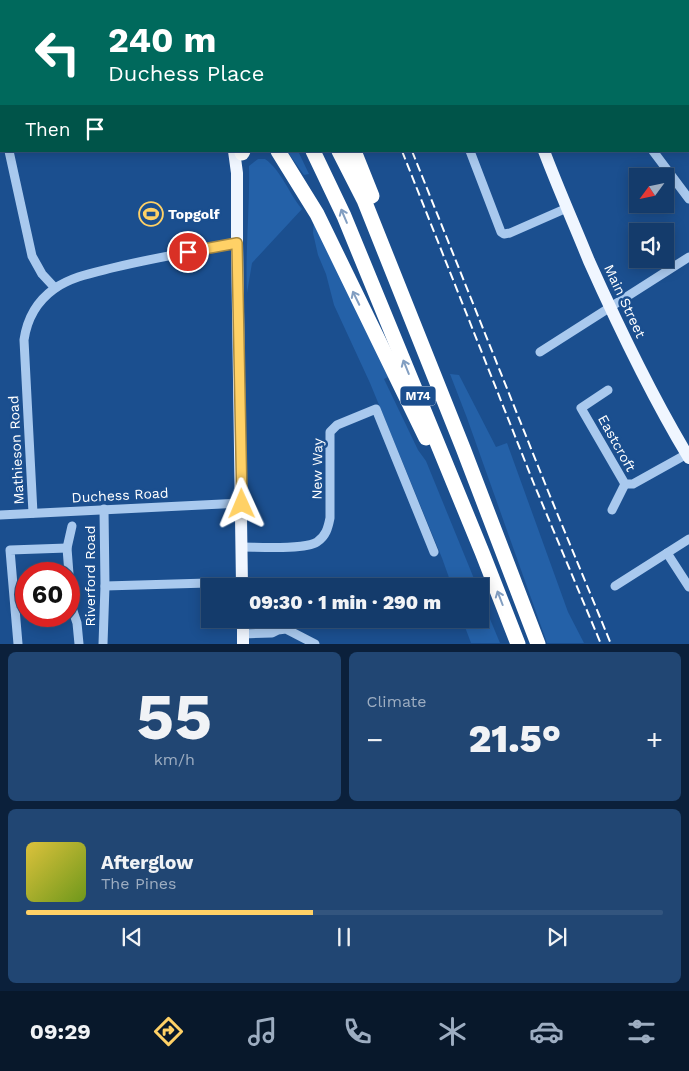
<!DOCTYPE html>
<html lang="en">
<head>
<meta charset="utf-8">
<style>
  :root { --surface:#143b6b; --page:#214673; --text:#f1f3f6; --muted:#9dadc1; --line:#33557e; --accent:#ffd166 }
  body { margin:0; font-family:"Work Sans",sans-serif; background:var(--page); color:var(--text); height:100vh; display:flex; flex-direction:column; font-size:19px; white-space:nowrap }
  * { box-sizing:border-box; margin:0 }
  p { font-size:16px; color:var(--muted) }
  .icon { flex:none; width:28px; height:28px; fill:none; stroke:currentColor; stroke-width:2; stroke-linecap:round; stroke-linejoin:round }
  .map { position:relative; height:644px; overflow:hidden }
  .details { display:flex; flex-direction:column; gap:8px; padding:8px; background:#0b203b; flex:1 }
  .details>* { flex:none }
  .banner { position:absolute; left:0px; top:0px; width:690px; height:152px; box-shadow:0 2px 12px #0003,0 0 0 1px var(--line); background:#00695c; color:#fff; overflow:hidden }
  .needle { width:32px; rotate:237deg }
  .tools { position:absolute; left:629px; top:168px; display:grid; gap:10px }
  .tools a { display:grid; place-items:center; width:45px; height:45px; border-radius:0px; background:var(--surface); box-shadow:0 2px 12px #0003,0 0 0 1px var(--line); font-size:25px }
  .speed { position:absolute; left:15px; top:562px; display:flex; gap:10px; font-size:25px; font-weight:700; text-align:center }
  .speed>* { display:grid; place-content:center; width:65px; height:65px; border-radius:50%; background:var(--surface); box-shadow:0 2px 12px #0003,0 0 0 1px var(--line); line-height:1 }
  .speed .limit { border:8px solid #d22; background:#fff; color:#111 }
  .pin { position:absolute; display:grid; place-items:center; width:42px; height:42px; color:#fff; margin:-21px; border:2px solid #fff; border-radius:50%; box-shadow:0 1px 5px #0007 }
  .me { position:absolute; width:55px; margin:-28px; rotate:359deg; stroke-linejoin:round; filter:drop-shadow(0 0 4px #0008) }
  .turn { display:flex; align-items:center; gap:18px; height:105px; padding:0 25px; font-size:22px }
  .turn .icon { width:65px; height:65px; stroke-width:2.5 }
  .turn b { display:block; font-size:35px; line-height:42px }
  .then { display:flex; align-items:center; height:48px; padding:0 25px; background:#0003; gap:10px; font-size:19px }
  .big { font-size:38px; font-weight:800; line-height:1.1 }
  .details .card { flex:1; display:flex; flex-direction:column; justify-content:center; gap:8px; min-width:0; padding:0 18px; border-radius:8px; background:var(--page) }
  .details .dial { align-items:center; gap:0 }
  .dial b { font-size:65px; line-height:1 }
  .song { display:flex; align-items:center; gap:15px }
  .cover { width:60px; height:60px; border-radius:8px; background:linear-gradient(135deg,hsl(50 70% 55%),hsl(80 70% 35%)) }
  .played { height:5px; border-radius:2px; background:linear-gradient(90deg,var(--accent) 45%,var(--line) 45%) }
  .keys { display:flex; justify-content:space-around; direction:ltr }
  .heat { display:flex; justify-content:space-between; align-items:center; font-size:28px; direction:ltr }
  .details .tiles { flex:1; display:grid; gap:8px; grid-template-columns:1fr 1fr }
  .card:last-child { grid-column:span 2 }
  .trip { position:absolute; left:201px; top:578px; width:288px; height:50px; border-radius:0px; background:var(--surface); box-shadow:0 2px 12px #0003,0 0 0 1px var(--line); font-weight:800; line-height:50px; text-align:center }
  .dock { display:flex; height:80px; justify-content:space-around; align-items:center; background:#08182b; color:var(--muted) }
  .dock .icon { width:35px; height:35px }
  .dock .selected { color:var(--accent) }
  .dock b { font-size:22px; color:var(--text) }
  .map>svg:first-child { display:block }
</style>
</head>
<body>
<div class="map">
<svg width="689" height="644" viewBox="0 0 689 644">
  <rect width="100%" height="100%" fill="#1b4f8f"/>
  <g fill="#2461a8">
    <path d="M287,151H298L309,174L304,175Z"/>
    <path d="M258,159H265C282,171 289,194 302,209L252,263L247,293C245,251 250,208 249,166Z"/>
    <path d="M314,220L388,377L384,379L418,450L426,461L477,586H452L442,558L370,383L334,305L326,274L318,255L313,233Z"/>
    <path d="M450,374L459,375L496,447L507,443L568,612L584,643H547L467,418Z"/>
    <path d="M480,595L500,643H471L462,619H480Z"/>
  </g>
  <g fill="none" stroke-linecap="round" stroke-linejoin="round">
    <g stroke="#a9c9ee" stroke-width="9">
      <path d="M650,0L651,1"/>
      <path d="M0,110L1,116"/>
      <path d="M9,151L32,256L42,274L55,288"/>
      <path d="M470,151L501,232L504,234L510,233L567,208"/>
      <path d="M653,151L689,199"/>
      <path d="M540,352L689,257"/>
      <path d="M608,390L581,408L625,484H633L687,454"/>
      <path d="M612,510L625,484"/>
      <path d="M33,513L24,340C27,319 36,302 54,289C71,277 92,273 112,268C153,258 195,251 237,243"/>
      <path d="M0,515L242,503"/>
      <path d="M242,547C258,547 305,550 317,542C326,536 328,528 330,518V432L337,425L376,409L434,552"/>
      <path d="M667,553L689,587"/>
      <path d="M69,574L67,548L72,526"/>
      <path d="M69,577L70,602L77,623L79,644"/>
      <path d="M105,586L242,582"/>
      <path d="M615,586L689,539"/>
      <path d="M243,634L272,633L278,630L286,629L315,644"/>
      <path d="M18,644L10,550L67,548"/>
      <path d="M103,644L105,586L104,509"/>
    </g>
    <g stroke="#f0f6ff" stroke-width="12">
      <path d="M500,0L501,1"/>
      <path d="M223,1L224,0"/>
      <path d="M234,151L237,173V243L242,586"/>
      <path d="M544,151C558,188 574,224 589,261C619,328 651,395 689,458"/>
      <path d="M243,644V619"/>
    </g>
    <g stroke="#fff" stroke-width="15">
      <path d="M163,0L164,1"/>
      <path d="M210,0L211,1"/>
      <path d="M241,0L242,1"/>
      <path d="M284,0V1"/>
      <path d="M278,151L317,214L426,438"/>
      <path d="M313,151L344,216L482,552L518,644"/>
      <path d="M339,151L364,200L463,448L538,644"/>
      <path d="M354,151L372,196"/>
      <path d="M242,153L243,151"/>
    </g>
    <g stroke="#fff" stroke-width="2" stroke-dasharray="9 4" stroke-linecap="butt">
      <path d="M339,0V1"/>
      <path d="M348,0V1"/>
      <path d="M402,151L534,484L601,644"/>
      <path d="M412,151L548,491L611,644"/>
    </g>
  </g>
  <defs><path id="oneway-shaft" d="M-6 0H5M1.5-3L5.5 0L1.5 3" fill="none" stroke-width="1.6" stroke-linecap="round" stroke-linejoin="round" transform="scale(1.25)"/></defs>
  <g stroke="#829ec1">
    <use href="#oneway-shaft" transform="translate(344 216) rotate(-113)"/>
    <use href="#oneway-shaft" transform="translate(356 298) rotate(-116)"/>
    <use href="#oneway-shaft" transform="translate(406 367) rotate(-112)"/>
    <use href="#oneway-shaft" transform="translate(500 598) rotate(-111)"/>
  </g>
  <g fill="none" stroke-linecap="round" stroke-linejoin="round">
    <g stroke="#a68842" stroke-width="12">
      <path id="route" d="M188,252L237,243L242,504"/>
    </g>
    <use href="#route" stroke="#ffd166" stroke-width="9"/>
  </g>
  <defs>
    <g id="stadium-ring" transform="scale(1.25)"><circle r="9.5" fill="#1b4f8f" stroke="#ffd166" stroke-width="1.5"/><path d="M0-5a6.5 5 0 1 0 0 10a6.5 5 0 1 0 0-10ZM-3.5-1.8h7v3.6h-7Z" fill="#ffd166"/></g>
  </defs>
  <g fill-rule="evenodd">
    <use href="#stadium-ring" x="151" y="214"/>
  </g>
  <g text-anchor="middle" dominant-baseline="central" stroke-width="5" stroke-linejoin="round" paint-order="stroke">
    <rect fill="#1b4f8f" stroke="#bbcadd" stroke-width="1" x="400.5" y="386.5" width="35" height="19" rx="4"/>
    <g font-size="12" font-weight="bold" fill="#fff">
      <text x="418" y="396">M74</text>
    </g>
    <g font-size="14" font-weight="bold" fill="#fff" stroke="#1b4f8f" text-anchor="start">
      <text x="168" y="214">Topgolf</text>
    </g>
    <g font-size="14" fill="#fff" stroke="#1b4f8f">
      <text transform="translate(625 301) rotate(65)">Main Street</text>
      <text transform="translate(617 443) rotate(61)">Eastcroft</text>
      <text transform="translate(16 450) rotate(-93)">Mathieson Road</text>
      <text transform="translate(317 469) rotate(-89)">New Way</text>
      <text transform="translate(120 495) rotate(-3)">Duchess Road</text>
      <text transform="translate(90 576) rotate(-90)">Riverford Road</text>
    </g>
  </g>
</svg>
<div class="tools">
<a><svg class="needle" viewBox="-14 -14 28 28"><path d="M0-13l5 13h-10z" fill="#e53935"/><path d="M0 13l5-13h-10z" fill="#9dadc1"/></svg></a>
<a><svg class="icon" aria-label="sound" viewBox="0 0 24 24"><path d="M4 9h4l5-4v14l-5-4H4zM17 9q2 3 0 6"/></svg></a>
</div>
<div class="speed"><div class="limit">60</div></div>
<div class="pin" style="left:188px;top:252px;background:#d93025"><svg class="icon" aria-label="arrive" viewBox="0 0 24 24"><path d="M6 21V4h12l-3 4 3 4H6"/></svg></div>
<svg class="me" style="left:242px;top:504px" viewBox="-20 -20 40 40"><path d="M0-17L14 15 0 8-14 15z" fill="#ffd166" stroke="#fff" stroke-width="4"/></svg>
<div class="trip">09:30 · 1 min · 290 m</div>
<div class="banner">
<div class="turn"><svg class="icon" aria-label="left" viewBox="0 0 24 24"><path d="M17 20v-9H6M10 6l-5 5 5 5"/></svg><div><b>240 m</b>Duchess Place</div></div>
<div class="then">Then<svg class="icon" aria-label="arrive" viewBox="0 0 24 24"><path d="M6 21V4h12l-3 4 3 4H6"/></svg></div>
</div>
</div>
<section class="details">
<div class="tiles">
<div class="card dial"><b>55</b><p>km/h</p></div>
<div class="card"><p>Climate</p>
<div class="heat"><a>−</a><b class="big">21.5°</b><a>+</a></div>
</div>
<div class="card">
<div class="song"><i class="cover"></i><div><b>Afterglow</b><p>The Pines</p></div></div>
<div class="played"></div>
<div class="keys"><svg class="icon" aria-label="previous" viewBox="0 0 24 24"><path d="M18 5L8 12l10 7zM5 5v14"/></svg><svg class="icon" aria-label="pause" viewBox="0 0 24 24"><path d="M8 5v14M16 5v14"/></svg><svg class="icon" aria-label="next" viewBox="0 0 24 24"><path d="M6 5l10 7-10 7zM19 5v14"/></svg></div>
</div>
</div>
</section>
<nav class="dock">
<b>09:29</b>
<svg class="icon selected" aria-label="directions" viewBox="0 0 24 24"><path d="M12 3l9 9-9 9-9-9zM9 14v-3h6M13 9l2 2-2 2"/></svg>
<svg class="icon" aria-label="music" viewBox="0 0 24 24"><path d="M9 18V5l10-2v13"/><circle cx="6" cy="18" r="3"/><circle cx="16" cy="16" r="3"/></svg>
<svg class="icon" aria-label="phone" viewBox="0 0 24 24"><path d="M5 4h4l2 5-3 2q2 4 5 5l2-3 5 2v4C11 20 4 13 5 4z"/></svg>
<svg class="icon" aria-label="climate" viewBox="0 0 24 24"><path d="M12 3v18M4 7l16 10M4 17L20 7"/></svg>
<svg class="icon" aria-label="car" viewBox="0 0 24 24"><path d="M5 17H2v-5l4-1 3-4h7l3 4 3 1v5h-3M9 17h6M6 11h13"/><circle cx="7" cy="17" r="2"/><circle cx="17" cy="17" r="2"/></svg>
<svg class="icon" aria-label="filters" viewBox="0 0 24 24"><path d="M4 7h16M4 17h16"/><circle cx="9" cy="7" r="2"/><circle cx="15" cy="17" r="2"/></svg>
</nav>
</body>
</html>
